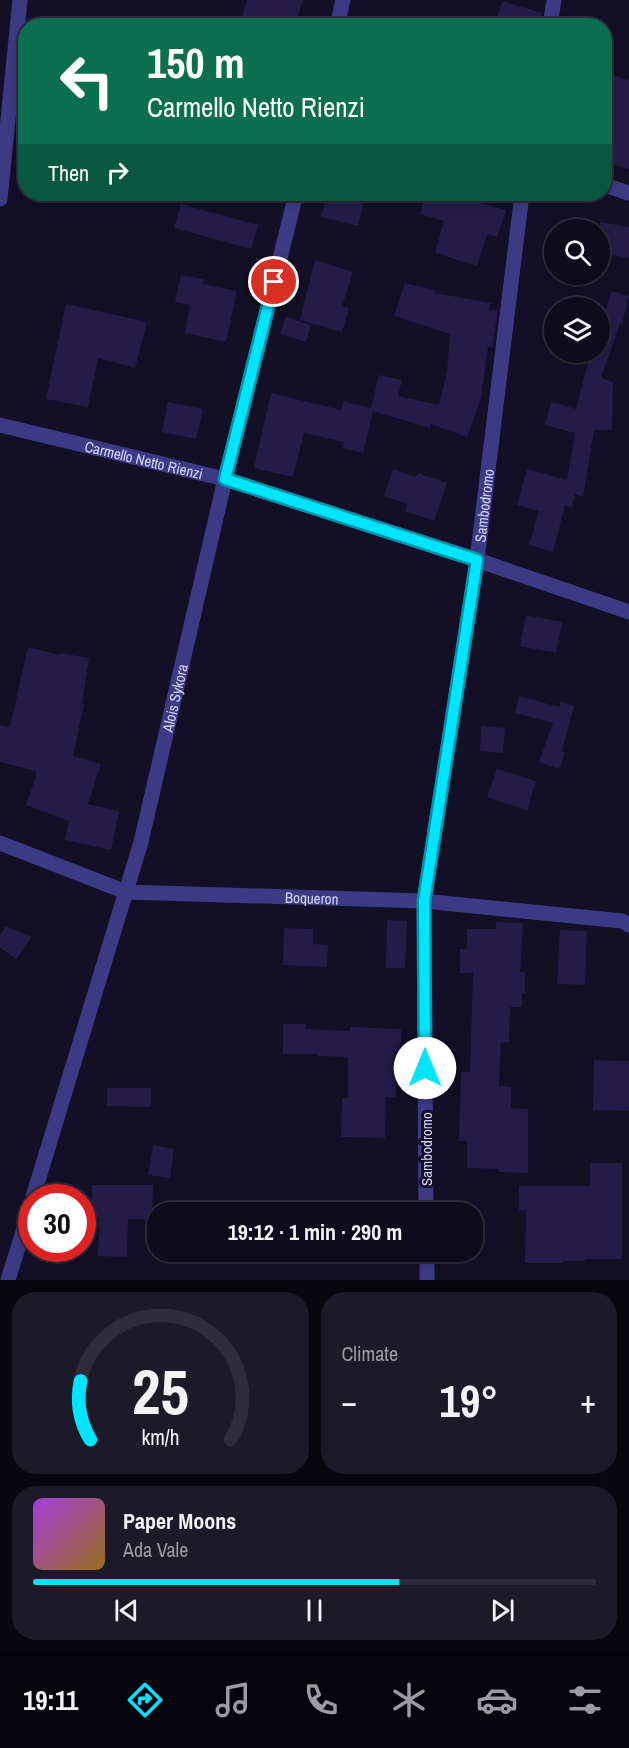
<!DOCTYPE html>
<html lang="en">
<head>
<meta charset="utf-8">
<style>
  :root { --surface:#0e0b1c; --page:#1c1929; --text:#f1f3f6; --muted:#9b9ba3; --line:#2e2b3b; --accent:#00e5ff }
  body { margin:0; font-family:"Archivo Narrow",sans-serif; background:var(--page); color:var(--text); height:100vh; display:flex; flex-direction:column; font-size:22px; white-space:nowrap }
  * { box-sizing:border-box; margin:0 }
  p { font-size:20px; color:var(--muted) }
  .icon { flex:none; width:33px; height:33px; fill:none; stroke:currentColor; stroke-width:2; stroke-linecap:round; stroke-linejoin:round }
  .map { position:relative; height:1280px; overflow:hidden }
  .side { display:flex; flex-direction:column; gap:12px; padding:12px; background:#08060f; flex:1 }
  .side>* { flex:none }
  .banner { position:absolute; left:18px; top:18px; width:594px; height:183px; border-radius:24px; box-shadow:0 3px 9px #0003,0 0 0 2px var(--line); background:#0b6e4f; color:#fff; overflow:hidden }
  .buttons { position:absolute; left:544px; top:219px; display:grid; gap:12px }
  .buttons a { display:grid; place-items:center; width:66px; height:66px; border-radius:50%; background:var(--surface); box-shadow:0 3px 9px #0003,0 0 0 2px var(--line); font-size:30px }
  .speed { position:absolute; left:18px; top:1184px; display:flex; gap:12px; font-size:30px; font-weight:700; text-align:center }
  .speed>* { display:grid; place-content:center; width:78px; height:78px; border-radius:50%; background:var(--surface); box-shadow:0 3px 9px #0003,0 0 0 2px var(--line); line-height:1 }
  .speed .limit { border:9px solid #d22; background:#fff; color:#111 }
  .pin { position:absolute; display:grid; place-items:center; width:51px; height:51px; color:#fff; margin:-26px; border:3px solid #fff; border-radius:50%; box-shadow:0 2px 6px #0007 }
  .me { position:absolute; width:66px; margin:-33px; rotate:0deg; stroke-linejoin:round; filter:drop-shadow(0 0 4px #0008) }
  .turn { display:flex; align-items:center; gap:21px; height:126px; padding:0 30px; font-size:27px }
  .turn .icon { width:78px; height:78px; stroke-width:2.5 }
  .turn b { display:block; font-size:42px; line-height:51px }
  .then { display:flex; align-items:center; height:57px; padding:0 30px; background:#0003; gap:12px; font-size:22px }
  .big { font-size:45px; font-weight:800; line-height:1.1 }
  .side .card { flex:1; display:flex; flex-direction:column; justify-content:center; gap:9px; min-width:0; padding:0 21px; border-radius:24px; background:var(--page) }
  .side .dial { align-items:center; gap:0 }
  .dial svg { height:156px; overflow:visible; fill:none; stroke:var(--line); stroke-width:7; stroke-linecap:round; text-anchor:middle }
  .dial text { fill:var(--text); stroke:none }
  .song { display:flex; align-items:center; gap:18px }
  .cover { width:72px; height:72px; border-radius:9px; background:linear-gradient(135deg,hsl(280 70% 55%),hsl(40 70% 35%)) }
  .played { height:6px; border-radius:3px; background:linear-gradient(90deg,var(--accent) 65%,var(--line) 65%) }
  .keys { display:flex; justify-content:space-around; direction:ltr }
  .heat { display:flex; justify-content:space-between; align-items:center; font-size:33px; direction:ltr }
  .side .tiles { flex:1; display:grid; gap:12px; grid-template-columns:1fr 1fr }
  .card:last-child { grid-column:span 2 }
  .trip { position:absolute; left:147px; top:1202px; width:336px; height:60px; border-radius:24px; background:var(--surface); box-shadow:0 3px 9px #0003,0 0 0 2px var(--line); font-weight:800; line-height:60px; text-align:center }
  .tabs { display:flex; height:96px; justify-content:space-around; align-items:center; background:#06040b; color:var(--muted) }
  .tabs .icon { width:42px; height:42px }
  .tabs .selected { color:var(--accent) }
  .tabs b { font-size:27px; color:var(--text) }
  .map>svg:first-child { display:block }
</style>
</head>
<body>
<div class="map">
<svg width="629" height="1280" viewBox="0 0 629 1280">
  <rect width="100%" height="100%" fill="#130f26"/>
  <g fill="#241b47">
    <path d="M247,0H303L295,26H239Z"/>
    <path d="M502,1L542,13L540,26H495Z"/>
    <path d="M604,73L629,80V169L604,162Z"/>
    <path d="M327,194H344L365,199L358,226L321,217Z"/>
    <path d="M426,194H473L471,200L506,210L497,237L487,234L477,266L435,253L444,221L420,214Z"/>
    <path d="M181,204L258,225L251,249L174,228Z"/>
    <path d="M600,222L629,227V258L600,253Z"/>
    <path d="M315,260L353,272L342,306L349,308L342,332L300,320Z"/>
    <path d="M181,275L204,279L203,284L237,291L226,342L185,333L190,305L175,302Z"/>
    <path d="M405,283L435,290V293L491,303L489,310L498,311L492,348L488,347L481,398L467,437L431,424L430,428L373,411L363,453L343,448L344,442L304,433L293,477L254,468L271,393L341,410L343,401L371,408L379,375L402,380L398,396L439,405L447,371L450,334L394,316Z"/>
    <path d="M611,291L629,296L622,324L620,323L601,378L613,382L612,430H594L583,497L575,494L572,507L565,505L553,552L529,545L539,511L517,505L527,469L567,480L575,433L545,425L551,402L576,409L591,352H600V332Z"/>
    <path d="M66,304L147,322L135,368L98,358L88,407L46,399Z"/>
    <path d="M286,317L311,325L306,342L280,334Z"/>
    <path d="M168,402L203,409L196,439L162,432Z"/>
    <path d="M393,469L416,477L418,473L447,483L434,521L405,511L407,504L384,496Z"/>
    <path d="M526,615L562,622L556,653L520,646Z"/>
    <path d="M28,647L60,655V653L89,658L82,704H84L73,756L101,764L88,804L119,811L111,850L65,840L69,821L26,805L37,774H35L36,771L0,762V725L10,727Z"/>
    <path d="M519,696L559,707L561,702L574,706L562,751L565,752L559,769L539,762L553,723L515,713Z"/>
    <path d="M481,726L505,728L503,753L480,751Z"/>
    <path d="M497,769L536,781L527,810L487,797Z"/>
    <path d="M387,920L407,921L405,968H386Z"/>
    <path d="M496,922L523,923L520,972H525V993H522V1007H510L509,1042H501L499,1086L511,1087V1108L528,1109V1173L499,1172V1169L467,1168V1141H459L461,1072H470L473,973H460V949H467V929H496Z"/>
    <path d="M6,926L31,937L17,959L0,948V935Z"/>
    <path d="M284,928L313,929V944L328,945L327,967L283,965Z"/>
    <path d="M560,930L587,931L585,985L557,984Z"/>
    <path d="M283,1024H305V1029L350,1031V1027L401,1029L400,1059H396V1097H386L385,1138L341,1137L342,1098H348V1057L317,1056V1054H283Z"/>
    <path d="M594,1060L629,1061V1111L593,1110Z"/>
    <path d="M107,1088H151V1107L107,1106Z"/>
    <path d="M153,1145L174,1149L170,1178L148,1175Z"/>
    <path d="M590,1163H622V1259H585V1261H563V1263H525L526,1210H519V1186H590Z"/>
    <path d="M92,1185H153L152,1220L128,1219L127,1257L98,1256L99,1218H92Z"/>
  </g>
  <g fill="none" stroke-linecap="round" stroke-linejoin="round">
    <g stroke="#3d3a85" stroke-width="15">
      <path d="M337,26L343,0"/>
      <path d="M550,26L554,0"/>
      <path d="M604,185L629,193"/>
      <path d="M0,199L20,0"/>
      <path id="s1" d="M0,425L225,479L477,560L629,612"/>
      <path id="s2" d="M0,843L126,892L424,901L622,921L629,925"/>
      <path id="s3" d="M33,1197L141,842L225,479L296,194"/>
      <path id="s4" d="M426,1212L424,901L477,560L522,194"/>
      <path d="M427,1251V1280"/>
      <path d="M8,1280L32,1203"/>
    </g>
  </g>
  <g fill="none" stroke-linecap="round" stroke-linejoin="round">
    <g stroke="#0095a6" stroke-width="15">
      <path id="route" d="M274,282L225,479L477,560L424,901L425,1068"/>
    </g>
    <use href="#route" stroke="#00e5ff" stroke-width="10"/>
  </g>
  <g text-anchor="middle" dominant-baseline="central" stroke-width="6" stroke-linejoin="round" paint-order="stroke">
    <g font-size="15" fill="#d9d4ff" stroke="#130f26">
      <text stroke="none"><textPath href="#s1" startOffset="148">Carmello Netto Rienzi</textPath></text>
      <text stroke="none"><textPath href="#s4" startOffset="711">Sambodromo</textPath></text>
      <text stroke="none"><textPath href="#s3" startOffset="519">Alois Sykora</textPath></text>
      <text stroke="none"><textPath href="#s2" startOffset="321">Boqueron</textPath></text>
      <text transform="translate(426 1149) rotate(-90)">Sambodromo</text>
    </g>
  </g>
</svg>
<div class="buttons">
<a><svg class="icon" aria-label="search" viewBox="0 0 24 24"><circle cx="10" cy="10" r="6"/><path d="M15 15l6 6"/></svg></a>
<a><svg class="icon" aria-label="layers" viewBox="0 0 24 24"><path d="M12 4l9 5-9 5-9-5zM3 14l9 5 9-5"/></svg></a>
</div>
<div class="speed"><div class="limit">30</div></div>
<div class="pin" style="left:274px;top:282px;background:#d93025"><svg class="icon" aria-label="arrive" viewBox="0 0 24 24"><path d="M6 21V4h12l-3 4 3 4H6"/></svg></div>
<svg class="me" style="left:425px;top:1068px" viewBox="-20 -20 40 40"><circle r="19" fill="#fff"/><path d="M0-13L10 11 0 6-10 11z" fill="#00e5ff"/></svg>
<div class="trip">19:12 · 1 min · 290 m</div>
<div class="banner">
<div class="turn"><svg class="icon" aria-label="left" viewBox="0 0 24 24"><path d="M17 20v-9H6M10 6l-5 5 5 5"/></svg><div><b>150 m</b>Carmello Netto Rienzi</div></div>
<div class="then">Then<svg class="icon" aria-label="right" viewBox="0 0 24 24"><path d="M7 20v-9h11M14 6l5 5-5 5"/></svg></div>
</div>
</div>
<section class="side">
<div class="tiles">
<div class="card dial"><svg viewBox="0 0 100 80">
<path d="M14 69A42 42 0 1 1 86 69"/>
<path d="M14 69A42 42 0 0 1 9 39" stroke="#00e5ff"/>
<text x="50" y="56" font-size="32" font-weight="700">25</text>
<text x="50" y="72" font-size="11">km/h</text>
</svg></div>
<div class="card"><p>Climate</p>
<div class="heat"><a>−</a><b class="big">19°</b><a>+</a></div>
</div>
<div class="card">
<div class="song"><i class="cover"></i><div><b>Paper Moons</b><p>Ada Vale</p></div></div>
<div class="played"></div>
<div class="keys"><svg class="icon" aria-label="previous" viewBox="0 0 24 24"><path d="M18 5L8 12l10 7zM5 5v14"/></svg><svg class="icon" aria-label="pause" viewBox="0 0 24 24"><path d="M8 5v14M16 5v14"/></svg><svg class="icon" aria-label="next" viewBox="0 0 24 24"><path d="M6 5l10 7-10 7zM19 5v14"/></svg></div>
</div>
</div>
</section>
<nav class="tabs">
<b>19:11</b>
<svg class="icon selected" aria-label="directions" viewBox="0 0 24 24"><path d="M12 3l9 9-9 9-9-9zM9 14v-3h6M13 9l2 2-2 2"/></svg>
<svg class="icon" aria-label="music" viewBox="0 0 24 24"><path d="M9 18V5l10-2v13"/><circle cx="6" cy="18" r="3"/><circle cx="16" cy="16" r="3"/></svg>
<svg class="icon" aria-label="phone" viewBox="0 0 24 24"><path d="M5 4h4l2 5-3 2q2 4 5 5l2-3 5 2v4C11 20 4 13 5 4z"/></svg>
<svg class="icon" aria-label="climate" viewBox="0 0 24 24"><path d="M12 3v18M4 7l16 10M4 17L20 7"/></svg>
<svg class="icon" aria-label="car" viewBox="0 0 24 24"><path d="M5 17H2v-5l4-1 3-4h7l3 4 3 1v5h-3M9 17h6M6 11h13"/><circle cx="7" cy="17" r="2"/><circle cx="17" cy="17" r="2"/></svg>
<svg class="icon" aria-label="filters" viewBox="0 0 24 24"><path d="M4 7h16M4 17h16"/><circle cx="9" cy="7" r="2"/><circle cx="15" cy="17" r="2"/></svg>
</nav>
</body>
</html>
